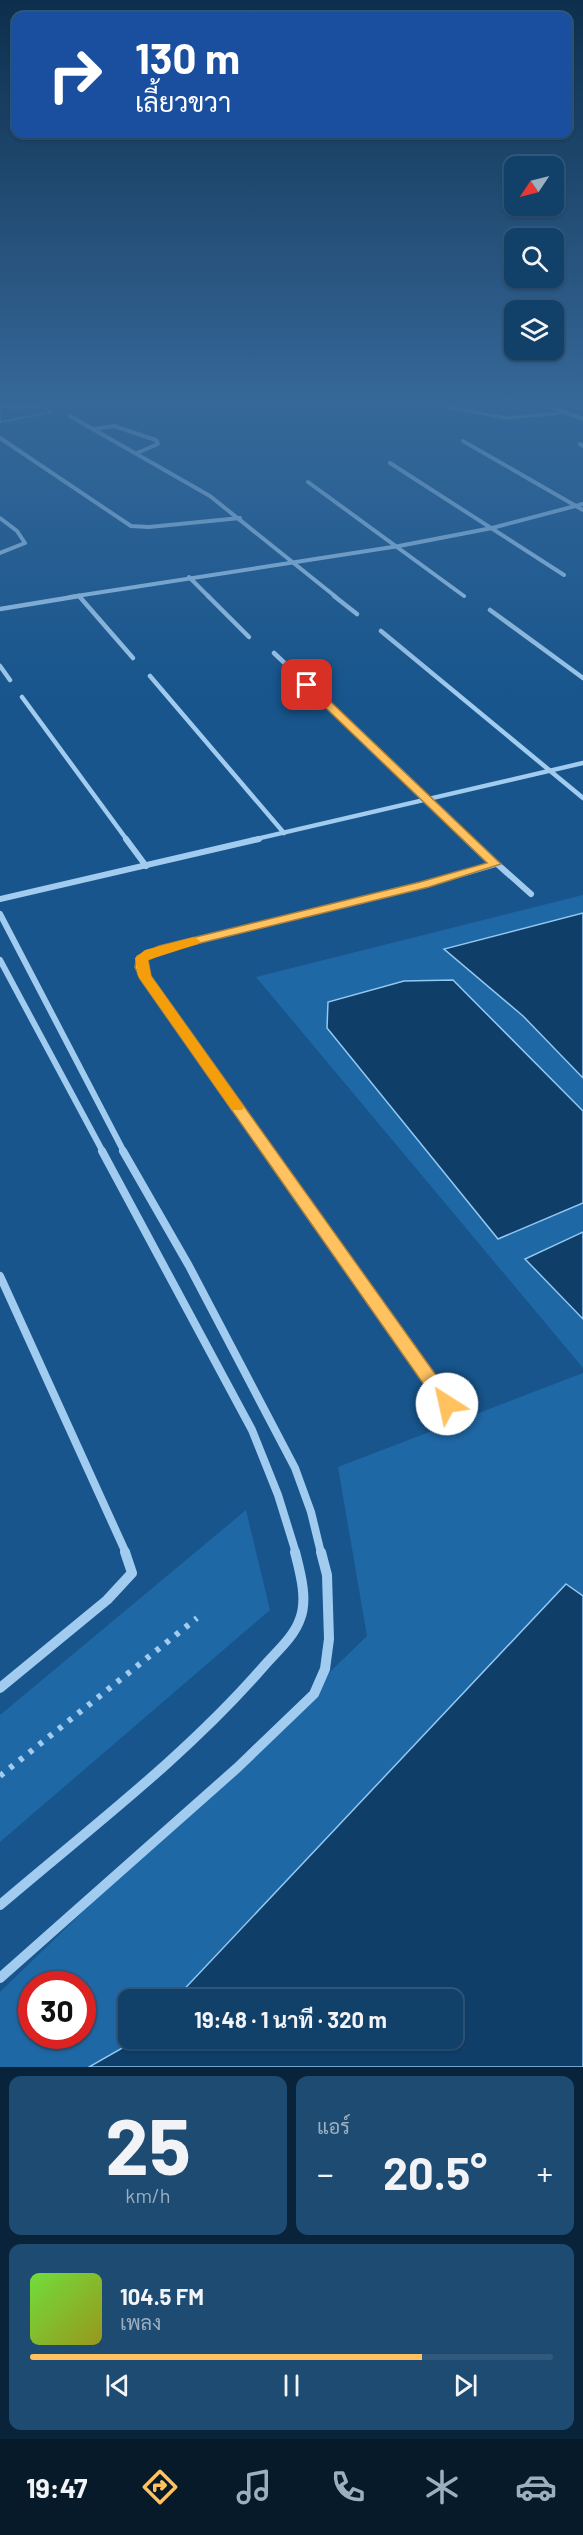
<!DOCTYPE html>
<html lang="th">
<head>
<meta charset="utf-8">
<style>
  :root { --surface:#114069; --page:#1e4b71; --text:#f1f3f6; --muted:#9cafc0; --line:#30597d; --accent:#ffc25f }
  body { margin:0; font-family:Barlow,Sarabun,sans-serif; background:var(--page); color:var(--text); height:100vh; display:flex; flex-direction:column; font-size:22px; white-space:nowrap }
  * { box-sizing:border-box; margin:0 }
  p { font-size:20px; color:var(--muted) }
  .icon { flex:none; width:33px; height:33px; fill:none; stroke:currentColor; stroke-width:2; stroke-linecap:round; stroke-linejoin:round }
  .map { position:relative; height:2067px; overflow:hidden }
  .panel { display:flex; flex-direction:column; gap:9px; padding:9px; background:#09233a; flex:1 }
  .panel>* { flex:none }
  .hud { position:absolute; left:12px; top:12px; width:560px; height:126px; border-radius:12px; box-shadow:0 2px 4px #0004,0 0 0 2px var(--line); background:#1a4fa0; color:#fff; overflow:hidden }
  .needle { width:39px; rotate:235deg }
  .tools { position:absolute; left:504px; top:156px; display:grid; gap:12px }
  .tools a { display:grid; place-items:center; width:60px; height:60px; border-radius:12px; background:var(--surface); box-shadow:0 2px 4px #0004,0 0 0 2px var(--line); font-size:30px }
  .speed { position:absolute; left:18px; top:1971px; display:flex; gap:12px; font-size:30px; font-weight:700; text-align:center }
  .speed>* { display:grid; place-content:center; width:78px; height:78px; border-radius:50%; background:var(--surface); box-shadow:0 2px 4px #0004,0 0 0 2px var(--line); line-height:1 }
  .speed .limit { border:9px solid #d22; background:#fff; color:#111 }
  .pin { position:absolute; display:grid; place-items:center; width:51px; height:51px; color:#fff; margin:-26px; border-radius:12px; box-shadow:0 3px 9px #0006 }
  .me { position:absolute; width:66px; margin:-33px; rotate:325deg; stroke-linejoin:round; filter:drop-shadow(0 0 4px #0008) }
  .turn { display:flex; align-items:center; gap:21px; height:126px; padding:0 24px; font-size:27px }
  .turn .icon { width:78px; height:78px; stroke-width:2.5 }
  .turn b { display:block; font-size:42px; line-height:51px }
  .big { font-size:45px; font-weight:700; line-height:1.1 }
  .panel .card { flex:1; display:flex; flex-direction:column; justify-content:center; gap:9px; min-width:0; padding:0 21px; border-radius:12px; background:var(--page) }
  .panel .dial { align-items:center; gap:0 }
  .dial b { font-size:78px; line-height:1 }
  .song { display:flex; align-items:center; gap:18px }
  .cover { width:72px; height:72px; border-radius:9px; background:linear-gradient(135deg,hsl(100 70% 55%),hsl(60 70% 35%)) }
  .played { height:6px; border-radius:3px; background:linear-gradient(90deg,var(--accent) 75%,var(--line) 75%) }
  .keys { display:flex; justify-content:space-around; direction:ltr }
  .heat { display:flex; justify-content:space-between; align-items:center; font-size:33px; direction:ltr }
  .panel .tiles { flex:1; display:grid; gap:9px; grid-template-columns:1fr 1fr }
  .card:last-child { grid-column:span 2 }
  .trip { position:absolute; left:118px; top:1989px; width:345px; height:60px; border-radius:12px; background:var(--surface); box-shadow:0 2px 4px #0004,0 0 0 2px var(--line); font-weight:700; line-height:60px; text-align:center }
  .tabs { display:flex; height:96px; justify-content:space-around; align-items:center; background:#071a2a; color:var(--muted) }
  .tabs .icon { width:42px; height:42px }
  .tabs .current { color:var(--accent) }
  .tabs b { font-size:27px; color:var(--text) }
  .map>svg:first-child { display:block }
</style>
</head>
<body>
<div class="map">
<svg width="583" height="2067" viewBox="0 0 583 2067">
  <rect width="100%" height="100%" fill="#17558c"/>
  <g fill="#1f68a6" fill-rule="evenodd">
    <path d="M583,895V913L445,948L523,1016L583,1078V1111L452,980L328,1002L327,1028L498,1239L583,1203V1232L525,1259L583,1319V1368L256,977Z"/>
    <path d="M583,1373V2067H0V1992L367,1636L338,1467ZM32,1984H82V2036H32ZM129,2000H453V2038H129Z"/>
    <path d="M246,1510L270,1610L0,1842V1715Z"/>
  </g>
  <g fill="#0f3e69" stroke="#93c8f2" stroke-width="1.5">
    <path d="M0,407H41L52,412L0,422Z"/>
    <path d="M583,913V1078L523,1016L444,949Z"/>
    <path d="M453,980L583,1111V1203L498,1239L327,1028L328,1002L404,981Z"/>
    <path d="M583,1232V1319L525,1259Z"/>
    <path d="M566,1584L583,1596V2067H89L138,2039L453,2038V2000L175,1999Z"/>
  </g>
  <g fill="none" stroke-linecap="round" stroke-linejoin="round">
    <path stroke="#a1cbef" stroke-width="6" stroke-dasharray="4.5 8" stroke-linecap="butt" d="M0,1776L197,1618"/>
    <path stroke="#a1cbef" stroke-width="3" d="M447,407L506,418L562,413"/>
    <g stroke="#a1cbef" stroke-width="4">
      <path d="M551,407L583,419"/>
      <path d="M70,416L210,496L336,597"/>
      <path d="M95,429L114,426L156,440L158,444L137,453"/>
      <path d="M0,438L131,526L149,527L240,518"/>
      <path d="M463,441L583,510"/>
      <path d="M580,444L583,446"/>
      <path d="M390,463L564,575"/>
      <path d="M308,482L464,596"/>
      <path d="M0,518L17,531L25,543L0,553"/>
      <path d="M189,577L209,597"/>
      <path d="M70,597L399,546L492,528L583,504"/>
    </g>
    <g stroke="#a1cbef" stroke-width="4.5">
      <path d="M79,596L133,658"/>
      <path d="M208,596L249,637"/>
      <path d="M334,596L357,614"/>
      <path d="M0,609L79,596"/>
      <path d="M490,610L583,678"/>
      <path d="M381,631L583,798"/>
      <path d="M274,653L471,840"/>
      <path d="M0,666L10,680"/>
      <path d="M150,676L284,833"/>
      <path d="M22,697L127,840"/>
      <path d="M252,840L583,763"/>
    </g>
    <g stroke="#a1cbef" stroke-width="6">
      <path d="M126,839L146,866"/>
      <path d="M469,839L531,894"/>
      <path d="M0,899L259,839"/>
      <path d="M0,914L124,1152"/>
      <path d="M0,960L103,1152"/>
      <path d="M269,1152L144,976L141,958L164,949L424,885L495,864"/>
    </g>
    <g stroke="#a1cbef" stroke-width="8">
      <path d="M102,1151L252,1430L278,1495L296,1553"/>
      <path d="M123,1151L189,1266L295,1468L311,1512L321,1553"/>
      <path d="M268,1151L447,1404"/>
      <path d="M0,1276L126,1553"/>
    </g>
    <g stroke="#a1cbef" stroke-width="10">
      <path d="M0,1688L107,1600L132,1573L125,1552"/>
      <path d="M0,1905C90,1828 186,1756 264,1666C276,1652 294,1637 300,1619C308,1599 300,1572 295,1552"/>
      <path d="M0,1978L237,1768L314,1694L325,1669L329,1639L327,1575L321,1552"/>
    </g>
  </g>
  <linearGradient id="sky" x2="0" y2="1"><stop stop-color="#0d2f4d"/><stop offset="0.58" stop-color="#366899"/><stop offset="1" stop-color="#366899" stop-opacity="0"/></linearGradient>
  <rect width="583" height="697" fill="url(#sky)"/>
  <path fill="#ffc25f" stroke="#a67e3e" stroke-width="1.5" d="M304,683H311L501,864L429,887L168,951L148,960L151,976L453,1399L456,1404L453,1409H441L140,979L135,967L137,956L159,946L420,882L487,863L304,687Z"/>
  <path fill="#f59e0b" d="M194,937L200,941L198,944L148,960L151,976L244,1107L242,1110H232L138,976L135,958L145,950Z"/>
</svg>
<div class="tools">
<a><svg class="needle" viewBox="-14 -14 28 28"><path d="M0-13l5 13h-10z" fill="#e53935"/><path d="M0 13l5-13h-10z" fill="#9cafc0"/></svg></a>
<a><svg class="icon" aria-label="search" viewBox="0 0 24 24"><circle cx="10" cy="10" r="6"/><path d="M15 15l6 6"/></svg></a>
<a><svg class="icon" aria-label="layers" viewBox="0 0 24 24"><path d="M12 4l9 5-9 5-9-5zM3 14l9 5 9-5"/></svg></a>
</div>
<div class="speed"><div class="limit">30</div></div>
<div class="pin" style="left:307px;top:685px;background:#d93025"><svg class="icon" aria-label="arrive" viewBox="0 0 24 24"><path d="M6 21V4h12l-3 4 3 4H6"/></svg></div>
<svg class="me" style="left:447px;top:1404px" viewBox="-20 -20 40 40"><circle r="19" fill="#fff"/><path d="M0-13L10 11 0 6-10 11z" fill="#ffc25f"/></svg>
<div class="trip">19:48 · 1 นาที · 320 m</div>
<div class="hud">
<div class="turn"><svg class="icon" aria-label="right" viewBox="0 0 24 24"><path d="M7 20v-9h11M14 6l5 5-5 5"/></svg><div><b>130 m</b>เลี้ยวขวา</div></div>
</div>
</div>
<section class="panel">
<div class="tiles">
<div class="card dial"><b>25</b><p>km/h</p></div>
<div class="card"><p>แอร์</p>
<div class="heat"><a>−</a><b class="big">20.5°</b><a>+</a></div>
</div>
<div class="card">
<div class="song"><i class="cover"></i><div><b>104.5 FM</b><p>เพลง</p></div></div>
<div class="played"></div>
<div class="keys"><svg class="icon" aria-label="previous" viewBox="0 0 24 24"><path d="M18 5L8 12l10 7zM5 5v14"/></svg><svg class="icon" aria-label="pause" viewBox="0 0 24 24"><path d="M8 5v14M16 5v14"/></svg><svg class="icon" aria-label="next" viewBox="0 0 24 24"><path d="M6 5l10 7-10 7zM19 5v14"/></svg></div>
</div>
</div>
</section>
<nav class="tabs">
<b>19:47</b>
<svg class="icon current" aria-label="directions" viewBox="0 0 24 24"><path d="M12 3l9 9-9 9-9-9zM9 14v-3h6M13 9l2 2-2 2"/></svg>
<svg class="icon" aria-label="music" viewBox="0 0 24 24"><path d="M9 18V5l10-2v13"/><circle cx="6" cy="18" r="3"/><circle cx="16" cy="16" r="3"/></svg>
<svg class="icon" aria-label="phone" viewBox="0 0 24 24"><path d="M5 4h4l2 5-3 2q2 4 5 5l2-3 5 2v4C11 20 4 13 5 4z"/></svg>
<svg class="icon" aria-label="climate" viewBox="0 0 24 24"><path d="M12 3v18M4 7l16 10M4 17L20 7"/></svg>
<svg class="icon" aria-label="car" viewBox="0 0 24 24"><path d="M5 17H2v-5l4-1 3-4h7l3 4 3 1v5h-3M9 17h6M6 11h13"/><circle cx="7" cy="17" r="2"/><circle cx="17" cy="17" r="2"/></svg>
</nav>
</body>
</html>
